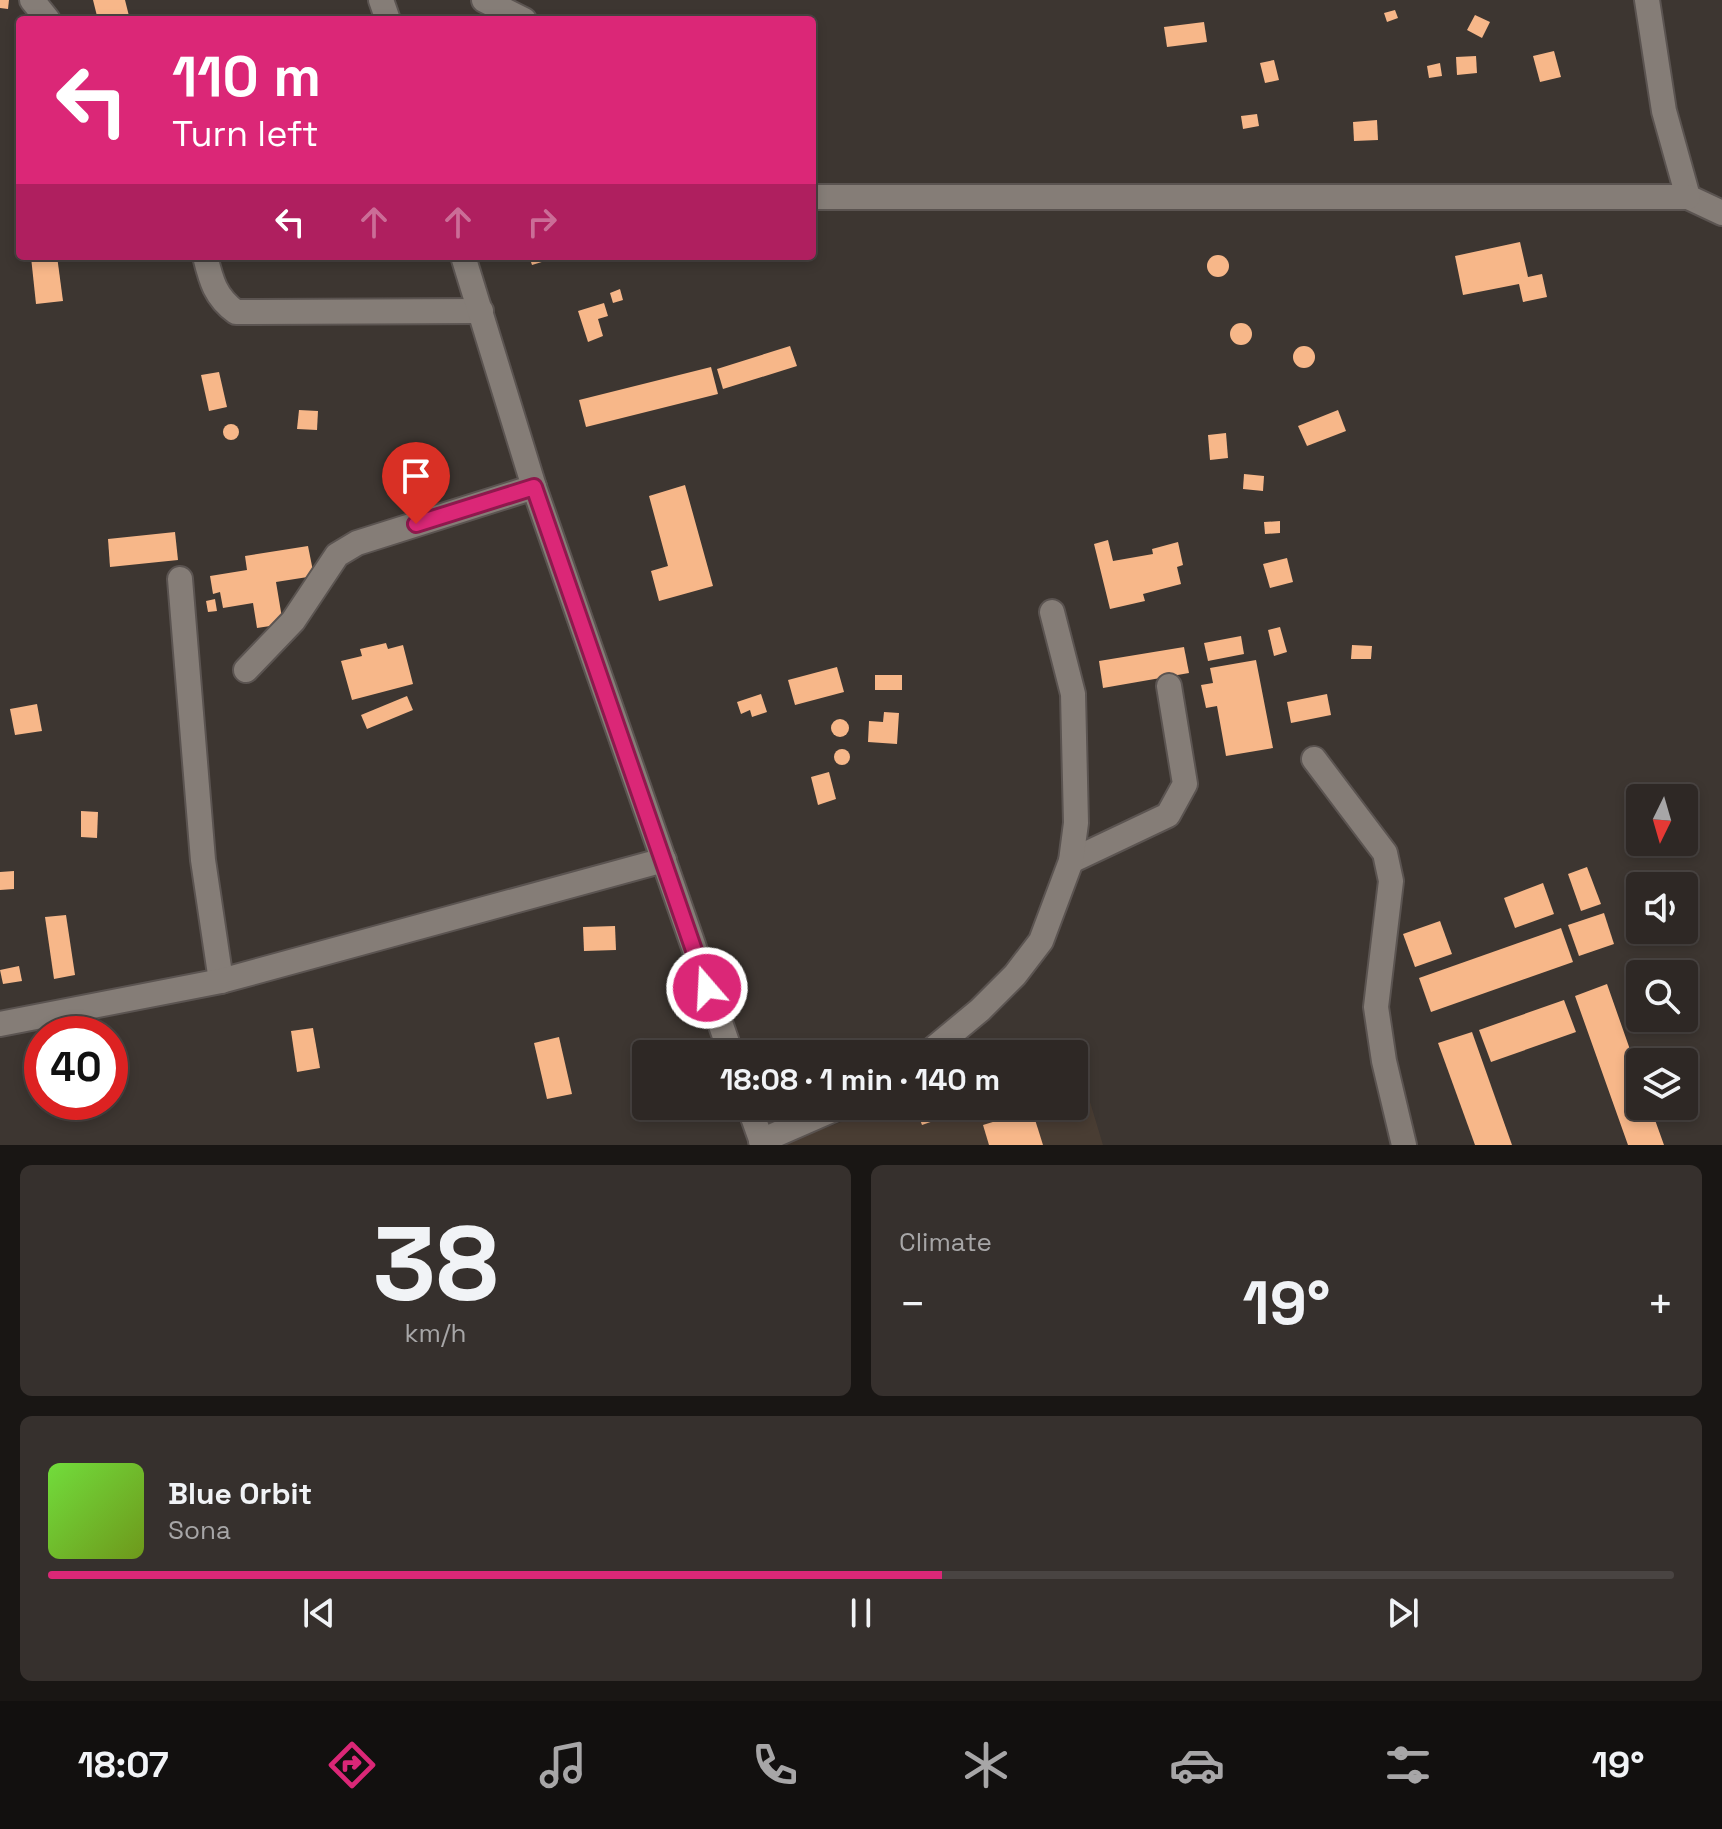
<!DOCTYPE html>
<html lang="en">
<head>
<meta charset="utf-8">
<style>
  :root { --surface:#2e2825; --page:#36302d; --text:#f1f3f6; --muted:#a7a6a7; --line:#494442; --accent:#db2777 }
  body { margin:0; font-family:"Space Grotesk",sans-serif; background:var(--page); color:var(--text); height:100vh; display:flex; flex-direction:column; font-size:30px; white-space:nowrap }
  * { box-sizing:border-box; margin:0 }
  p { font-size:26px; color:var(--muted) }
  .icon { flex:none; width:44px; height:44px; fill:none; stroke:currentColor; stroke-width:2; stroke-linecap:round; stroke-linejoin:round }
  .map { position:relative; height:1145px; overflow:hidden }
  .panel { display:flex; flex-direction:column; gap:20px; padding:20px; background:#191614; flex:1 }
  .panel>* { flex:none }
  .banner { position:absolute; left:16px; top:16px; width:800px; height:244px; border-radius:8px; box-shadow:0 4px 12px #0003,0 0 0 2px var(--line); background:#db2777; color:#fff; overflow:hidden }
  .needle { width:52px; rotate:185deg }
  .fabs { position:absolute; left:1626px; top:784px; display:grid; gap:16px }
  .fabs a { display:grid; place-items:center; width:72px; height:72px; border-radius:8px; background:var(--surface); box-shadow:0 4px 12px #0003,0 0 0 2px var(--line); font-size:40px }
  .speed { position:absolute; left:24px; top:1016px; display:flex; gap:16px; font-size:40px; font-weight:700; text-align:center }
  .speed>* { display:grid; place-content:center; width:104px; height:104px; border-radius:50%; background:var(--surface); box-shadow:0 4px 12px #0003,0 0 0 2px var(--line); line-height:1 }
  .speed .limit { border:12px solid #d22; background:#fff; color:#111 }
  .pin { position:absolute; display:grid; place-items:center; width:68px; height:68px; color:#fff; margin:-82px -34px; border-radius:50% 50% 50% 0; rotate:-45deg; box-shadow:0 0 8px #0007 }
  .pin .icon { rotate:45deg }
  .me { position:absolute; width:88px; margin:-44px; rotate:341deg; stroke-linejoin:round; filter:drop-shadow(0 0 6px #0008) }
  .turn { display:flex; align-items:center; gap:28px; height:168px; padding:0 24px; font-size:36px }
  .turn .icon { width:104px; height:104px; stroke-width:2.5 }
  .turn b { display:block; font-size:56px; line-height:68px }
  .lanes { display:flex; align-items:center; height:76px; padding:0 24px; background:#0003; justify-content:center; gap:40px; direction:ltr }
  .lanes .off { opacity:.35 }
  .big { font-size:60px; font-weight:800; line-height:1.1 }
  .panel .tile { flex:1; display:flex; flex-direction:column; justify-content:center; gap:12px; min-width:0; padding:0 28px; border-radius:12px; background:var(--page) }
  .panel .dial { align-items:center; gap:0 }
  .dial b { font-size:104px; line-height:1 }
  .song { display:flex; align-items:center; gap:24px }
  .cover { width:96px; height:96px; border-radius:12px; background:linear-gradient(135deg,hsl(100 70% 55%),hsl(80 70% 35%)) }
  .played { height:8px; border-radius:4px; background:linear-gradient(90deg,var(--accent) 55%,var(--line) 55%) }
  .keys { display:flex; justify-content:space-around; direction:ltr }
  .heat { display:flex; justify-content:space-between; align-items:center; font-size:44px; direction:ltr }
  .panel .tiles { flex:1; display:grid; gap:20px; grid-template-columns:1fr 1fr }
  .tile:last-child { grid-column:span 2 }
  .trip { position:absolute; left:632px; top:1040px; width:456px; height:80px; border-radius:8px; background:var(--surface); box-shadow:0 4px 12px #0003,0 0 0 2px var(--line); font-weight:800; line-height:80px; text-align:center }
  .menu { display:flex; height:128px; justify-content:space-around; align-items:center; background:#12100f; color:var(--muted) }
  .menu .icon { width:56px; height:56px }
  .menu .current { color:var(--accent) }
  .menu b { font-size:36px; color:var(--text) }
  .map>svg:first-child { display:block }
</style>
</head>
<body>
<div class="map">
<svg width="1722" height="1145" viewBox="0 0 1722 1145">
  <rect width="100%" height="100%" fill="#3d3631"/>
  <path fill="#493d33" d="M1071,1039L1103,1145H777L886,1106H1074V1054H1030Z"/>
  <g fill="#f7b789">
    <path d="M0,0H9L8,9L0,8Z"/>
    <path d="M93,0H125L130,20H98Z"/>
    <path d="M1395,10L1398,18L1387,22L1384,13Z"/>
    <path d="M1475,15L1490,22L1482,38L1467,30Z"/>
    <path d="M1204,22L1207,42L1167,47L1164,27Z"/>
    <path d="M1554,51L1561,77L1540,82L1533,56Z"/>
    <path d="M1476,56L1477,73L1457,75L1456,57Z"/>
    <path d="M1274,60L1279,80L1265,83L1260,63Z"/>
    <path d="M1440,63L1442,76L1429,78L1427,66Z"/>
    <path d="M1257,114L1259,126L1243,129L1241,116Z"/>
    <path d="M1377,120L1378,140L1354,141L1353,122Z"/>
    <path d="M1520,242L1528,277L1542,274L1547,297L1523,302L1519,284L1463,295L1455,256Z"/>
    <circle cx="1218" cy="266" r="11"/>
    <path d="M57,256L63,301L36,304L31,257Z"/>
    <path d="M529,256H543L545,261L532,265Z"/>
    <path d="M620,289L623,300L613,303L610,293Z"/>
    <path d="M604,303L608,316L598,319L603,336L588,342L578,311Z"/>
    <circle cx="1241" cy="334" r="11"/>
    <circle cx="1304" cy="357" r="11"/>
    <path d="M790,346L797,366L723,389L717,369Z"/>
    <path d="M711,367L718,394L586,427L579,400Z"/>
    <path d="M219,372L227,407L209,411L201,375Z"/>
    <path d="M299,410L318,411L317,430L297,429Z"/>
    <path d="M1338,410L1346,431L1307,446L1298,426Z"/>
    <circle cx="231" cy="432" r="8"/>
    <path d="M1226,433L1228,458L1210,460L1208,435Z"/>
    <path d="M1244,474L1264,476L1263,491L1243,489Z"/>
    <path d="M685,485L713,586L659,601L651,571L668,566L649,496Z"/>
    <path d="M1280,521V533L1265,534L1264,522Z"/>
    <path d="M175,532L178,560L110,567L108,539Z"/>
    <path d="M1108,540L1113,561L1153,554L1152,549L1178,542L1183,565L1177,567L1181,584L1143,594L1145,601L1110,609L1094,544Z"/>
    <path d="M308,546L314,576L276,582L283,624L257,628L253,603L223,608L220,592L213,594L210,576L247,570L245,556Z"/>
    <path d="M1287,558L1293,582L1270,588L1263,564Z"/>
    <path d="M215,599L217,611L208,612L206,601Z"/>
    <path d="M1280,627L1287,652L1274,656L1268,630Z"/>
    <path d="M1241,636L1244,654L1208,661L1204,643Z"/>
    <path d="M386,643L388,649L403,645L413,684L352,700L341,661L362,656L360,649Z"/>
    <path d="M1352,645L1372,646L1371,659H1351Z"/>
    <path d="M1184,647L1189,673L1103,688L1099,661Z"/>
    <path d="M1256,660L1273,748L1226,756L1217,706L1206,708L1201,685L1213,683L1210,668Z"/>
    <path d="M837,667L844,692L795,705L788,680Z"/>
    <rect x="875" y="675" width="27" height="15"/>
    <path d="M761,694L767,712L752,717L750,710L741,714L737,702Z"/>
    <path d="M1327,694L1331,715L1291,723L1287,702Z"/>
    <path d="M407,696L413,710L367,729L361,715Z"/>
    <path d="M37,704L42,731L15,735L10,709Z"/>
    <path d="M884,712L899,713L897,744L868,742L869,721L883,722Z"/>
    <circle cx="840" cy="728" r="9"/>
    <circle cx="842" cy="757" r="8"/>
    <path d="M829,772L836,799L818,805L811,777Z"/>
    <path d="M81,811L98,812L97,838L81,837Z"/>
    <path d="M1587,867L1601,904L1581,911L1568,874Z"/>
    <path d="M14,871V889L0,890V872Z"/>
    <path d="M1543,883L1554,914L1515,928L1504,898Z"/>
    <path d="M1604,913L1614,944L1579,956L1568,925Z"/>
    <path d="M66,915L75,975L54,979L45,917Z"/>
    <path d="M1440,921L1452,954L1415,967L1403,934Z"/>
    <path d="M615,926L616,950L584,951L583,927Z"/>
    <path d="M1561,928L1573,962L1431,1012L1419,978Z"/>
    <path d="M19,966L22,981L3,984L0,970Z"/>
    <path d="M1607,984L1640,1078V1106H1650L1664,1145H1628L1575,996Z"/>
    <path d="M1564,1000L1576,1032L1491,1062L1479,1030Z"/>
    <path d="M313,1028L320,1068L297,1072L291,1031Z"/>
    <path d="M1472,1032L1512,1145H1475L1438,1043Z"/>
    <path d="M559,1037L572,1094L547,1099L534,1043Z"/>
    <path d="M915,1106H960L962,1111L922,1125Z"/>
    <path d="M1032,1110L1043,1145H989L983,1125Z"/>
  </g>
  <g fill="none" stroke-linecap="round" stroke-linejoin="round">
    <g stroke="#5b5451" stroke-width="28">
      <g id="minor">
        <path d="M32,0L48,20"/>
        <path d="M381,0L388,20"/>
        <path d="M484,0L524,20"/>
        <path d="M1647,0L1664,111L1688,197L1722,213"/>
        <path d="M812,197H1688"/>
        <path d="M205,256C211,280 215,297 236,312L481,311"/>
        <path d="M463,256L534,487L731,1054"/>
        <path d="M180,579L203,860L221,981"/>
        <path d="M246,670L293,621L337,555L357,543L534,487"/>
        <path d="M1314,759L1385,853L1391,881L1376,1007L1384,1061L1404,1145"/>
        <path d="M1071,861L1168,815L1185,784L1169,686"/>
        <path d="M0,1024L221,981L664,860"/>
        <path d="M927,1054L980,1010L1015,975L1041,941L1071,861L1076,823L1073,694L1052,612"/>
        <path d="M749,1106L763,1145"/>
        <path d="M761,1141L841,1106"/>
      </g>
    </g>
    <use href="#minor" stroke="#857d77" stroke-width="24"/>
  </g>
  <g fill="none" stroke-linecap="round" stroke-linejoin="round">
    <g stroke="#8e194d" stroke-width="20">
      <path id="route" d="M416,524L534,487L707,988"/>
    </g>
    <use href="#route" stroke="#db2777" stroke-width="14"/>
  </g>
</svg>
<div class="fabs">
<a><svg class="needle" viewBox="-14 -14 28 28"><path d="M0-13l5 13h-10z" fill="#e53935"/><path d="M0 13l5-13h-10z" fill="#a7a6a7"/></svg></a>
<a><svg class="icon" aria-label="sound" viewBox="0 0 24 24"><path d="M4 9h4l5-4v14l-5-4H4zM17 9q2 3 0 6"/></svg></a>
<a><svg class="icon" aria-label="search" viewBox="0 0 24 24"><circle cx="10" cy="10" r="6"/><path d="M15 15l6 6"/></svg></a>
<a><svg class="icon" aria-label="layers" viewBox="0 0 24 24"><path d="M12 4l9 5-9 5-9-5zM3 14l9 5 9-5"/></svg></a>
</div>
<div class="speed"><div class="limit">40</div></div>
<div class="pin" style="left:416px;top:524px;background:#d93025"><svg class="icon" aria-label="arrive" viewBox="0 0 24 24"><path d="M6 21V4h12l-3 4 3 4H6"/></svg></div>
<svg class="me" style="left:707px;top:988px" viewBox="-20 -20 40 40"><circle r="17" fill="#db2777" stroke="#fff" stroke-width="3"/><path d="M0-11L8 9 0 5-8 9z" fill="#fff"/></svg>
<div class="trip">18:08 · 1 min · 140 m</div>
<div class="banner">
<div class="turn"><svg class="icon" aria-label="left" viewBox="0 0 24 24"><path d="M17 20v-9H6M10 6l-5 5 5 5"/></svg><div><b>110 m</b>Turn left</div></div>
<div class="lanes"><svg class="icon" aria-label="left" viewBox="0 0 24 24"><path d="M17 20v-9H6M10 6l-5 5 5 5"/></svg><svg class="icon off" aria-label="ahead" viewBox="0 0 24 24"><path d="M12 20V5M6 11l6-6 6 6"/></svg><svg class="icon off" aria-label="ahead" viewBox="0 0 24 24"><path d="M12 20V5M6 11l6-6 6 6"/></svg><svg class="icon off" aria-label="right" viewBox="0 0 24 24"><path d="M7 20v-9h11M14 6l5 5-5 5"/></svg></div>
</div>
</div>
<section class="panel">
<div class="tiles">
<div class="tile dial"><b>38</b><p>km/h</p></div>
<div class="tile"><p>Climate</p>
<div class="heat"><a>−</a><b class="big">19°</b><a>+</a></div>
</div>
<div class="tile">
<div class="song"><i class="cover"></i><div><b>Blue Orbit</b><p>Sona</p></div></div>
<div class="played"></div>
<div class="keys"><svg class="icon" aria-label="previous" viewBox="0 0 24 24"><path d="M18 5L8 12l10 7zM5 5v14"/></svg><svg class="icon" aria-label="pause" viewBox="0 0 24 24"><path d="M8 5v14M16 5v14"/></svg><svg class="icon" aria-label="next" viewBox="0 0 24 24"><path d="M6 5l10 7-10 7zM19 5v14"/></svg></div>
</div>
</div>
</section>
<nav class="menu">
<b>18:07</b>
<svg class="icon current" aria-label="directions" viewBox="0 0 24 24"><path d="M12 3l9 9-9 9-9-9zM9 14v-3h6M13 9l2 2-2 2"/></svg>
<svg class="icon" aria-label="music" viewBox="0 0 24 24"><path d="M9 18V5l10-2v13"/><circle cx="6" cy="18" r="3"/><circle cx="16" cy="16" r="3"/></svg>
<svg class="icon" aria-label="phone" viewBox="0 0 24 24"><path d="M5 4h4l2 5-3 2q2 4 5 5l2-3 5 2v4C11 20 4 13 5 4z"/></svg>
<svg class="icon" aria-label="climate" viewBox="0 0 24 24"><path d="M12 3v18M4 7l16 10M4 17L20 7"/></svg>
<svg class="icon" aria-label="car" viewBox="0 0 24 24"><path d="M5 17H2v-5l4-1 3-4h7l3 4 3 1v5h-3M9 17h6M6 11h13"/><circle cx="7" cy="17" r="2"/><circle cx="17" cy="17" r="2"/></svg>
<svg class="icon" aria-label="filters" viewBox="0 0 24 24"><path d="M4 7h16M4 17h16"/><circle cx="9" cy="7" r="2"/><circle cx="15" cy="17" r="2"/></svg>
<b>19°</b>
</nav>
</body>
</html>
